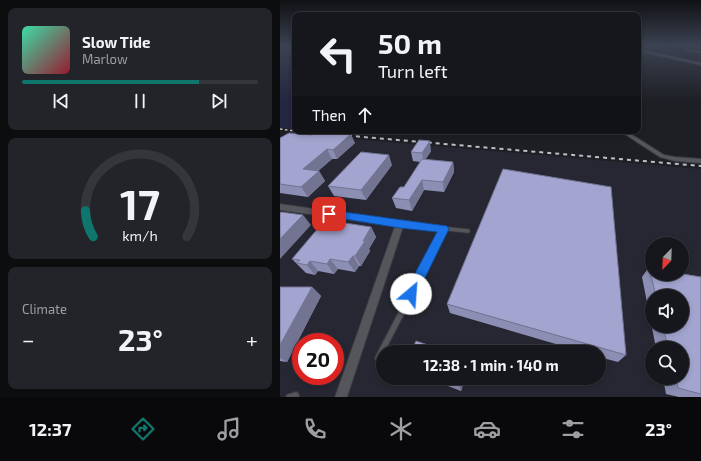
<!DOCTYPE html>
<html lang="en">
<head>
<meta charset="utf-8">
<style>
  :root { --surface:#16171c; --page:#232429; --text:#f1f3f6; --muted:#9e9fa3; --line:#35363b; --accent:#0f766e }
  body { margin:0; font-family:"Exo 2",sans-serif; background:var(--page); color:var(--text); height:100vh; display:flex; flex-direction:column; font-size:15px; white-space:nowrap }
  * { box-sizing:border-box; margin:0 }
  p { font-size:13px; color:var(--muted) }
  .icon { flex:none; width:22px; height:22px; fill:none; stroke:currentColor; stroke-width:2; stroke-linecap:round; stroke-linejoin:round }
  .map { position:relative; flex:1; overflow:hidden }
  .sheet { display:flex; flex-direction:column; gap:8px; padding:8px; background:#0c0d0f; width:280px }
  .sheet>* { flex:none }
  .banner { position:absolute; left:12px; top:12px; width:349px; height:122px; border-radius:8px; box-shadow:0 2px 6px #0003,0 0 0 1px var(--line); background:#16171c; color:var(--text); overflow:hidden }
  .needle { width:26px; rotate:203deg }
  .fabs { position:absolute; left:365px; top:237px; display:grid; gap:8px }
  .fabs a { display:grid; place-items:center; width:44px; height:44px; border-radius:50%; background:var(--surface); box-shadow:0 2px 6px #0003,0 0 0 1px var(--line); font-size:20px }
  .speed { position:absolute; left:12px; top:333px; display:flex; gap:8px; font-size:20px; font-weight:700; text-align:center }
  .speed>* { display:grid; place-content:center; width:52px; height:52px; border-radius:50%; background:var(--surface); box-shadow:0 2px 6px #0003,0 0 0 1px var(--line); line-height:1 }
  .speed .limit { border:6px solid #d22; background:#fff; color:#111 }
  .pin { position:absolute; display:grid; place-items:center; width:34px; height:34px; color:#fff; margin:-17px; border-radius:8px; box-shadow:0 2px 6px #0006 }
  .me { position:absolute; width:44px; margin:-22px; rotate:27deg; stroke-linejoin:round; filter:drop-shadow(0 0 3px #0008) }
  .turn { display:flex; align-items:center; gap:14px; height:84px; padding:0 20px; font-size:18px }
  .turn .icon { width:52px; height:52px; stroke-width:2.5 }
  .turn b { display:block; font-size:28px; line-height:34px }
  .then { display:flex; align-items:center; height:38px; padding:0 20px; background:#0003; gap:8px; font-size:15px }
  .big { font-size:30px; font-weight:700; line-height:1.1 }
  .sheet .widget { flex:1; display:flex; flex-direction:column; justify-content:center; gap:6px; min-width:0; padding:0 14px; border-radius:8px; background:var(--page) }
  .sheet .dial { align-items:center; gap:0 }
  .dial svg { height:104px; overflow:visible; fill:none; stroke:var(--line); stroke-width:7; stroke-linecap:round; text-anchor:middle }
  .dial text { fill:var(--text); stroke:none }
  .song { display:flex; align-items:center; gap:12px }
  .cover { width:48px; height:48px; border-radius:6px; background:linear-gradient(135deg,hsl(160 70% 55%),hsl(350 70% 35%)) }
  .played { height:4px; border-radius:2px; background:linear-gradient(90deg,var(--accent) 75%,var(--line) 75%) }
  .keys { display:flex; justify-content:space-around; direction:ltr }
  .heat { display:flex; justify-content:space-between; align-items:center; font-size:22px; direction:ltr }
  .trip { position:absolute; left:96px; top:345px; width:230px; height:40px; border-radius:20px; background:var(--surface); box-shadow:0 2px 6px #0003,0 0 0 1px var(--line); font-weight:700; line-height:40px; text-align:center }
  .tabs { display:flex; height:64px; justify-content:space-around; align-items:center; background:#09090b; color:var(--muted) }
  .tabs .icon { width:28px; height:28px }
  .tabs .selected { color:var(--accent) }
  .tabs b { font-size:18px; color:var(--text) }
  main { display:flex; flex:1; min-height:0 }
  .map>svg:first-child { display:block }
</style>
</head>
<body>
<main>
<section class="sheet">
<div class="widget">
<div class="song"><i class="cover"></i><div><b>Slow Tide</b><p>Marlow</p></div></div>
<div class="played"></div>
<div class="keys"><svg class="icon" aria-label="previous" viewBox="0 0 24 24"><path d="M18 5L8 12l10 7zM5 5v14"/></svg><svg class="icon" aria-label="pause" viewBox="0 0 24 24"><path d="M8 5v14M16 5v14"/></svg><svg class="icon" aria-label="next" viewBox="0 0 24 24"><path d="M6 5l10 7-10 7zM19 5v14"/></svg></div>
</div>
<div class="widget dial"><svg viewBox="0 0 100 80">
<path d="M14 69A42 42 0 1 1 86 69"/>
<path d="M14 69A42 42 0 0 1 8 49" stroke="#0f766e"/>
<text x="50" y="56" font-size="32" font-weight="700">17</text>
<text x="50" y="72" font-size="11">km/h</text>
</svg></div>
<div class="widget"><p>Climate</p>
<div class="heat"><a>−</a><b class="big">23°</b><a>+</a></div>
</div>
</section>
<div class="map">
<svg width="421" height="397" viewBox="0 0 421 397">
  <rect width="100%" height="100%" fill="#1e1f25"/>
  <path fill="#262732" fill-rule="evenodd" d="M52,137L421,169V397H0V140ZM372,244H402V274H372ZM372,296H402V326H372ZM21,342H55V376H21ZM372,348H402V378H372ZM103,352H319V378H103Z"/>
  <path fill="#252640" d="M0,45H15V129L0,128Z"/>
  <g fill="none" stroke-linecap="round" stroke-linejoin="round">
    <path stroke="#080523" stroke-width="1" d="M376,45L421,53"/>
    <g stroke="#38393e" stroke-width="2.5">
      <path id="service-far3" d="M406,50L421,52"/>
    </g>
    <g stroke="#38393e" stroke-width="5.5">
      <g id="service-far2">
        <path d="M120,224L188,231"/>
        <path d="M161,235L164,229"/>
      </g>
    </g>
    <g stroke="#38393e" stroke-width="6">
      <path id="service-far1" d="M124,307L162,234"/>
    </g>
    <g stroke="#38393e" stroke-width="8">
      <g id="service">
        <path d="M98,358L125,306"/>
        <path d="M9,397L16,395V397"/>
      </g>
    </g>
    <g stroke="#38393e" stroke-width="2">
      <g id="minor">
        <path d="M340,131H346L384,155L395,157L421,159V163L395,161L380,157Z"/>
        <path d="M0,204L120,221L123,222L124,224L67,397H55L115,226L0,210Z"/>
      </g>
    </g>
    <g stroke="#38393e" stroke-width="2">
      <path id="tertiary" d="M358,49L421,63V65L358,51Z"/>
    </g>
    <use href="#service-far3" stroke="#55555c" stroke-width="1.5"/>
    <use href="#service-far2" stroke="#55555c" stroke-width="3.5"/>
    <use href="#service-far1" stroke="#55555c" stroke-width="4.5"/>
    <use href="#service" stroke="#55555c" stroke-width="5.5"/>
    <use href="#minor" fill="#55555c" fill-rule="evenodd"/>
    <use href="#tertiary" fill="#55555c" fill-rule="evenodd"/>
    <g stroke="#bebfc3" stroke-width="1.5" stroke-dasharray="2.5 2.5" stroke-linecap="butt">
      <path d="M0,129L15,131"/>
      <path d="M19,131L38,132"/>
    </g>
    <g stroke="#bebfc3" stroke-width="2" stroke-dasharray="4 4" stroke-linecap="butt">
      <path d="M25,131L46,133"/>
      <path d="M60,135L421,166"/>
    </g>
  </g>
  <g fill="#8c8eb3" fill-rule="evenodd">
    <path d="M31,135L75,143L57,159H52L38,171H39L45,181L28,197L0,193V138Z"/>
    <path d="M151,151L145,160L173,162L174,172L164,192L144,190L132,211L116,208L112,198L124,187L140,162L133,161L131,152Z"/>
    <path d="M112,165L86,200L54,196L48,186Z"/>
    <path d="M91,227L96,237L89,249L90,251L81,266H79L75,272L58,269L54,274L38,271L35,275L26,273L12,259Z"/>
    <path d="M369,267L421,277V397H399L386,394L383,378H402V348H376L362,277ZM372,296H402V326H372Z"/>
    <path d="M0,287H32L41,296L7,362L0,361Z"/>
    <path d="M167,304L346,355L338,362L319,357V352H303L170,313Z"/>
    <path d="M147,378H185L181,391Z"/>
  </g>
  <g fill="#727492">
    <path d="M71,134L75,143L57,159L53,150Z"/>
    <path d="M150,141L151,151L144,162L142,153Z"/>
    <path d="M47,149L52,159L29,179L23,169Z"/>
    <path d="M109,155L112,165L86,200L81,190Z"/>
    <path d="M173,162L174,172L164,192L163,182Z"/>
    <path d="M39,171L45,181L28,197L21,187Z"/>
    <path d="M142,180L144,190L132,211L129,200Z"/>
    <path d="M23,215L31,225L0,259V239Z"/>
    <path d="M91,227L96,237L89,249L90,251L81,266L75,256L83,241Z"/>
    <path d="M73,256L79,266L75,272L68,262Z"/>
    <path d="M50,259L58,269L54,274L47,264Z"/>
    <path d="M30,261L38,271L35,275L27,265Z"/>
    <path d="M32,287L41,296L7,362L0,358V345Z"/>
    <path d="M181,378H185L181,391L179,385Z"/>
  </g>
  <g fill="#a3a5d0" stroke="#727492">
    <path d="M36,131L71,134L53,150L47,149L23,169L39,171L21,187L0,184V138L9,133L31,135Z"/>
    <path d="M139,140L150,141L142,153L131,152Z"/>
    <path d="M81,152L109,155L81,190L48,186Z"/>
    <path d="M142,159L173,162L163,182L142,180L129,200L112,198L120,187H124Z"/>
    <path d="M223,169L331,187L346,355L167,304Z"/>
    <path d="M1,212L23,215L0,239V213Z"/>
    <path d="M45,220L91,227L83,241H85L75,256H73L68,262L50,259L47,264L30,261L27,265L17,263L20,260L12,259Z"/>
    <path d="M369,267L372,268V274H402L421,277V394L398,388L396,378H402V348H388L383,326H402V296H376Z"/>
    <path d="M0,287H32L0,345Z"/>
    <path d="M136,341L169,352H131Z"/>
    <path d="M160,378H181L179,385Z"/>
  </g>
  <linearGradient id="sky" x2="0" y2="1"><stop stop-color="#101114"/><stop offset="0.45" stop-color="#3b4251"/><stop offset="1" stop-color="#3b4251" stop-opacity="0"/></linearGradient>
  <rect width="421" height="101" fill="url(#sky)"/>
  <path fill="#1a73e8" stroke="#114b97" d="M49,210L167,226L169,229L135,298L131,300L126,298L124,294L157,232L120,228L46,216L44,214Z"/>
</svg>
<div class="fabs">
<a><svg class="needle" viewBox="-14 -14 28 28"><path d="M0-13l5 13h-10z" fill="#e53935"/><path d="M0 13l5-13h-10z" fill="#9e9fa3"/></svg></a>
<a><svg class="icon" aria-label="sound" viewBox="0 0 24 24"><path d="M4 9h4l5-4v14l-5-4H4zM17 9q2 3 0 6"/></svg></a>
<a><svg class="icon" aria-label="search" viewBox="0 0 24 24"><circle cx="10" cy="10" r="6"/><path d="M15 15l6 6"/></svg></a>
</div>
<div class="speed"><div class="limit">20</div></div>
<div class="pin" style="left:49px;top:214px;background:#d93025"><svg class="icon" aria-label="arrive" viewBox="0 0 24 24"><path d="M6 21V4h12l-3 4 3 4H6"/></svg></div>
<svg class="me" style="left:131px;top:294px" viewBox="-20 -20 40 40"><circle r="19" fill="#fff"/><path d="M0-13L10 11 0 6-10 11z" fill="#1a73e8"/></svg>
<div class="trip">12:38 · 1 min · 140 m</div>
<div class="banner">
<div class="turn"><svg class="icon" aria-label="left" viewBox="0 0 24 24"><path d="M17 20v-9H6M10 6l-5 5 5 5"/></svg><div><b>50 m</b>Turn left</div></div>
<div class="then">Then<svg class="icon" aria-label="ahead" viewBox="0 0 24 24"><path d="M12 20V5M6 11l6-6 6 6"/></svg></div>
</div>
</div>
</main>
<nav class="tabs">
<b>12:37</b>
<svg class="icon selected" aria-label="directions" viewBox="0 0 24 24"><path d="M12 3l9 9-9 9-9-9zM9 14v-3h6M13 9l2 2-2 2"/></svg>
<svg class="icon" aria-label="music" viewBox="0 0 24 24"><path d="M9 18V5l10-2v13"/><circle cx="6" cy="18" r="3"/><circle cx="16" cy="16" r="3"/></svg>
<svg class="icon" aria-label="phone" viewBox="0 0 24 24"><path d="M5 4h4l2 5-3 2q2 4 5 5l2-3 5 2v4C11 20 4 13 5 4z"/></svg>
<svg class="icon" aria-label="climate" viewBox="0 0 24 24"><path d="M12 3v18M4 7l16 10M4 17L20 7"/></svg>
<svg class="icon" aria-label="car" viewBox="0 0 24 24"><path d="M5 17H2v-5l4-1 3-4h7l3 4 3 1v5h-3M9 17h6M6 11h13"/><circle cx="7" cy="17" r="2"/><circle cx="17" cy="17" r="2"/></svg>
<svg class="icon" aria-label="filters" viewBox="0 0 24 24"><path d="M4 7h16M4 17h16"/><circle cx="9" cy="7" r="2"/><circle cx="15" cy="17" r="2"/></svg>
<b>23°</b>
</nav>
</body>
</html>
